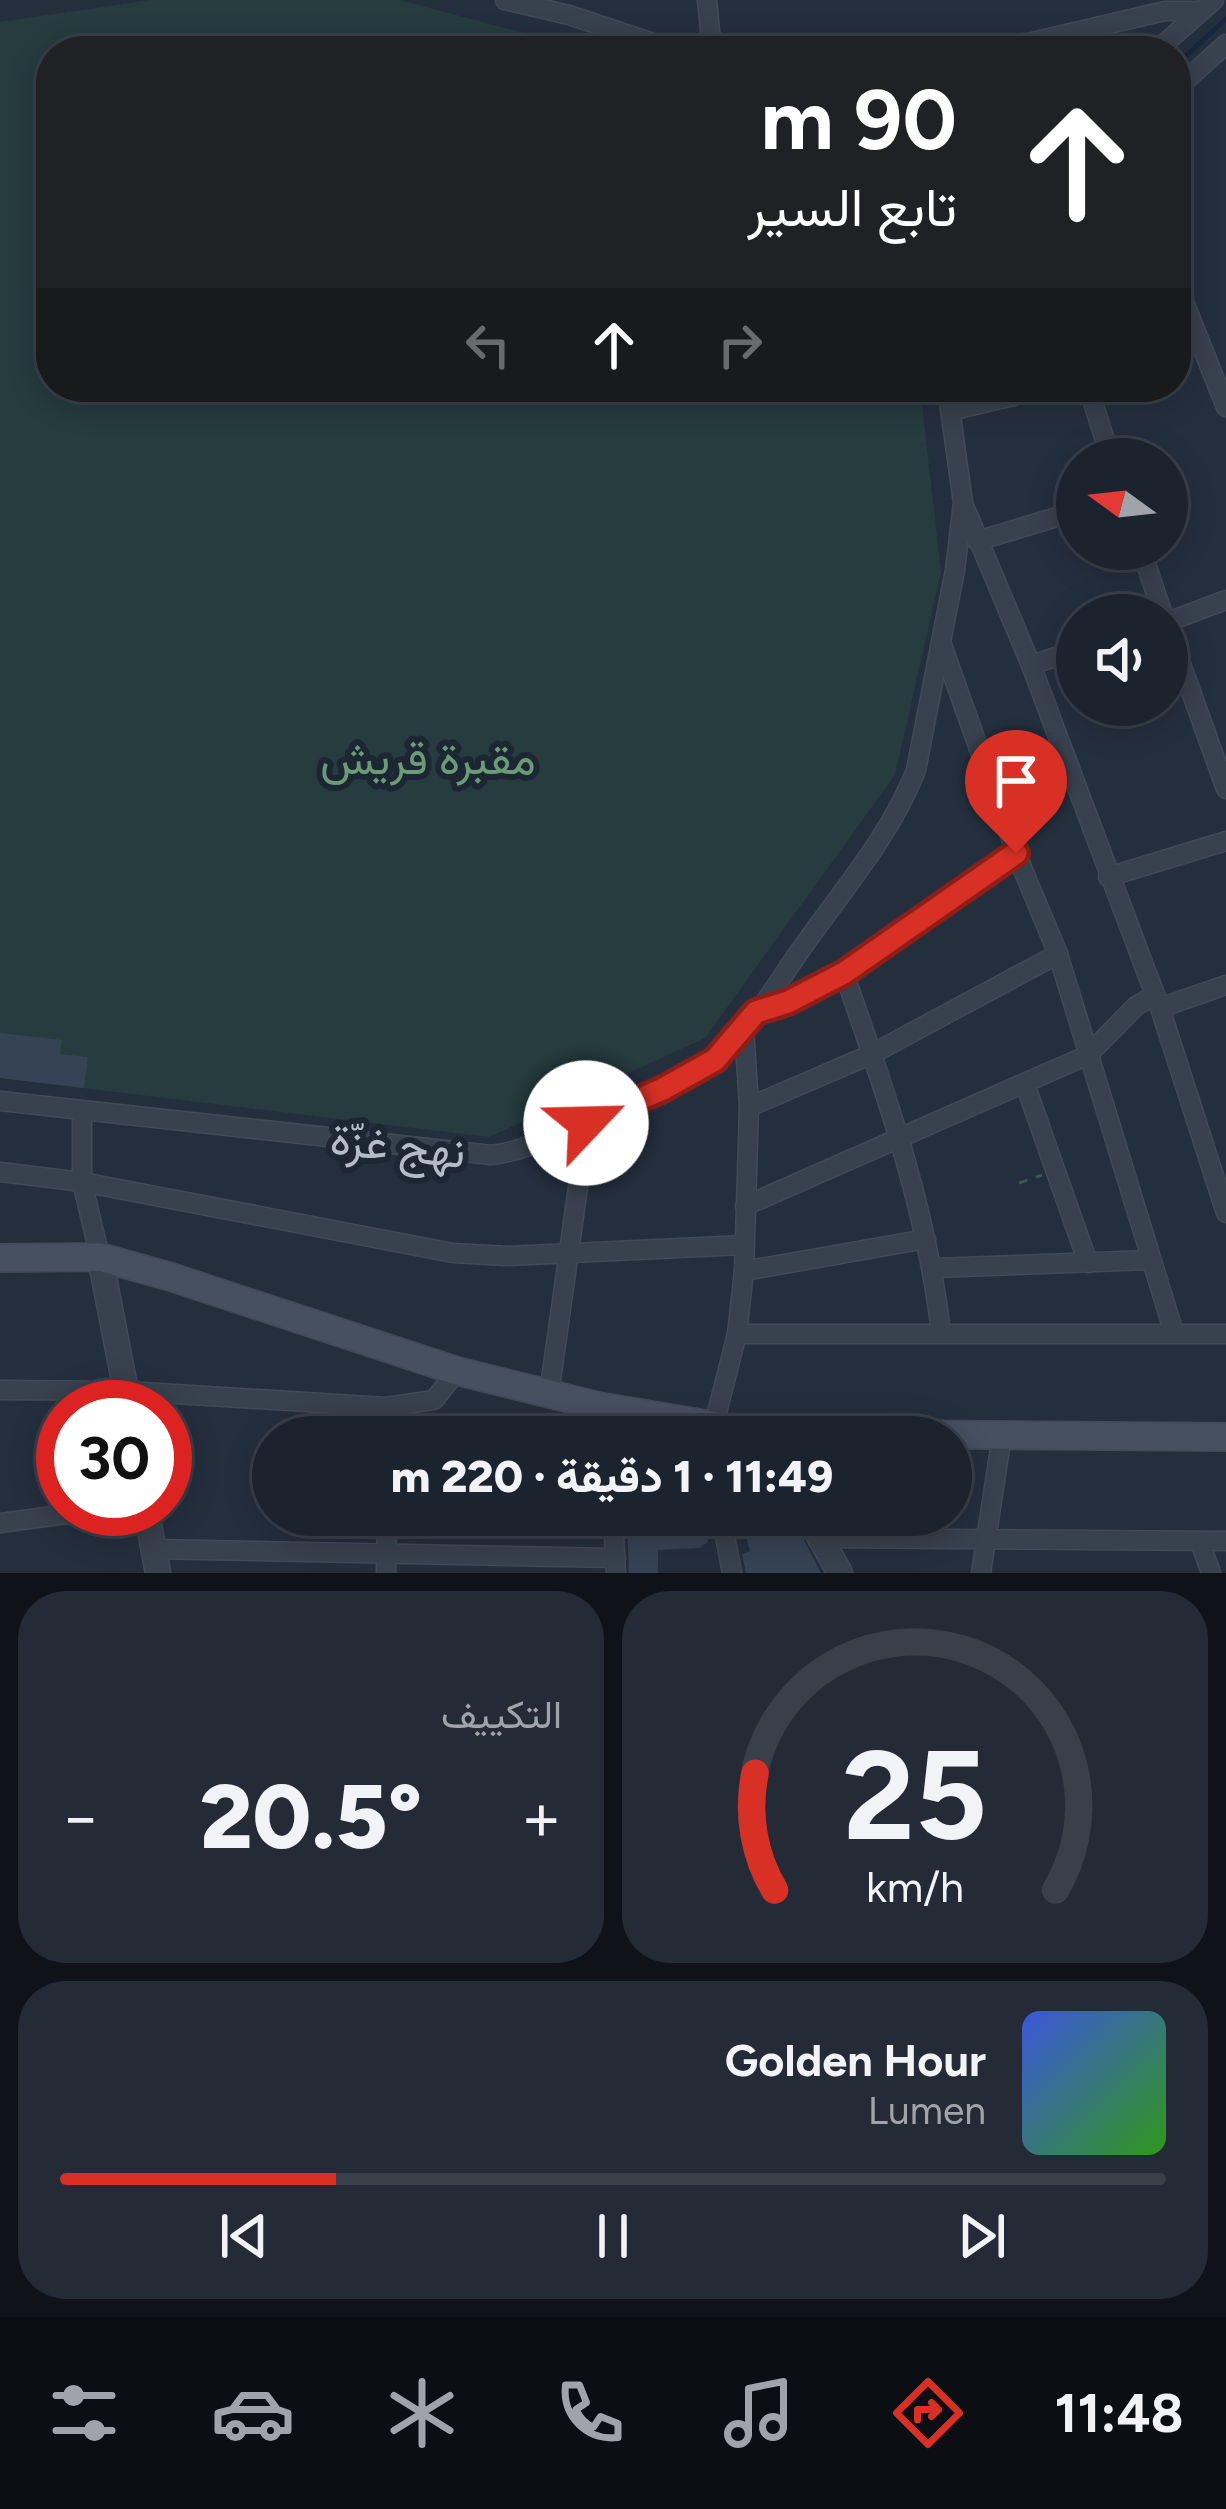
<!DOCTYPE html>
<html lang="ar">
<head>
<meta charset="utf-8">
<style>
  :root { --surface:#1b232e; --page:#242b36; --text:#f1f3f6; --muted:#a0a4aa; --line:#39404a; --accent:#d93025 }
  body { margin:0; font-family:Figtree,Vazirmatn,sans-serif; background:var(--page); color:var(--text); direction:rtl; height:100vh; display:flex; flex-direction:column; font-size:45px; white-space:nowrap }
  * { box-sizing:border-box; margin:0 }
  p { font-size:39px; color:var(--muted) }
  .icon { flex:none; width:66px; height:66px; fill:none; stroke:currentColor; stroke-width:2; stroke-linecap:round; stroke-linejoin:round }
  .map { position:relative; height:1573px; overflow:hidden; direction:ltr }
  .details { display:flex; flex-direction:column; gap:18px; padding:18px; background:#0f1319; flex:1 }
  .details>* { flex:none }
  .banner { position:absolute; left:36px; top:36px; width:1155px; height:366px; border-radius:48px; box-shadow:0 6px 30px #0003,0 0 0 3px var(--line); direction:rtl; background:#202124; color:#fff; overflow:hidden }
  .needle { width:78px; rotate:285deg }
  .tools { position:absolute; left:1056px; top:438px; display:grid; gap:24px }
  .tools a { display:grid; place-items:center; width:132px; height:132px; border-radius:50%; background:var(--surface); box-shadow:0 6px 30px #0003,0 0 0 3px var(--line); font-size:60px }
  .speed { position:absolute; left:36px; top:1380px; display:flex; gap:24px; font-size:60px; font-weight:700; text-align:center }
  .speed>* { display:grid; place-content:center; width:156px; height:156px; border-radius:50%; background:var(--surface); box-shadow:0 6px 30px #0003,0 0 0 3px var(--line); line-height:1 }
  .speed .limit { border:18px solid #d22; background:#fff; color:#111 }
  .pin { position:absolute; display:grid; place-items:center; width:102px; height:102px; color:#fff; margin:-123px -51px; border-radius:50% 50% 50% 0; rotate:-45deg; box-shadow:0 0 12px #0007 }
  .pin .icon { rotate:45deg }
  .me { position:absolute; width:132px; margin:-66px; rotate:66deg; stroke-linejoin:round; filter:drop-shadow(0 0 9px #0008) }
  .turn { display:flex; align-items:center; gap:42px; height:252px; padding:0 36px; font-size:54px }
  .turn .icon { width:156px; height:156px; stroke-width:2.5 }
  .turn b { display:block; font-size:84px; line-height:102px }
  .lanes { display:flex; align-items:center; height:114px; padding:0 36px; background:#0003; justify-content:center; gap:60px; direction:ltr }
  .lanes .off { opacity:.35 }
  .big { font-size:90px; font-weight:800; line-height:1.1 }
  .details .widget { flex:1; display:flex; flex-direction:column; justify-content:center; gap:18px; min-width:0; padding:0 42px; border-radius:48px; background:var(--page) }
  .details .dial { align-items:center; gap:0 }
  .dial svg { height:312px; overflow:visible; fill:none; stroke:var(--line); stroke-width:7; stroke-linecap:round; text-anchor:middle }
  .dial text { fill:var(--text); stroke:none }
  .song { display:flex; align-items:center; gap:36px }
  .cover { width:144px; height:144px; border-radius:18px; background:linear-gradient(135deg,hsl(230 70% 55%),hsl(110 70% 35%)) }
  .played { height:12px; border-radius:6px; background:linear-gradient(90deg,var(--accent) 25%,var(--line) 25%) }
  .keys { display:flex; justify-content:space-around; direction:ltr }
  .heat { display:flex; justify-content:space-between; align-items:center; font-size:66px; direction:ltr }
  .details .tiles { flex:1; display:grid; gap:18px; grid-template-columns:1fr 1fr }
  .widget:last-child { grid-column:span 2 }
  .trip { position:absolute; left:252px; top:1416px; width:720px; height:120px; border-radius:60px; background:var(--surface); box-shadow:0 6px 30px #0003,0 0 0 3px var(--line); font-weight:800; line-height:120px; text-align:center; direction:rtl }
  .tab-bar { display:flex; height:192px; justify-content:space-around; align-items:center; background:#0b0e12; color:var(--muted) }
  .tab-bar .icon { width:84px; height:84px }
  .tab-bar .selected { color:var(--accent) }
  .tab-bar b { font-size:54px; color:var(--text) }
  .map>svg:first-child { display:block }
</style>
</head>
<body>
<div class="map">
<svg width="1226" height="1573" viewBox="0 0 1226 1573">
  <rect width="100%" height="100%" fill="#242f3e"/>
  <path fill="#263c3f" d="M150,0H399L592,51H51V387H920L941,572L895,775L705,1038L489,1137L0,1078V22Z"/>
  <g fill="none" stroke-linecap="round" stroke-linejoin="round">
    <path stroke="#17263c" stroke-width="4.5" d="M1176,65L1226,19"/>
  </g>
  <g fill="#364354">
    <path d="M0,1033L62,1040L60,1054L88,1057L84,1088L0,1078Z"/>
    <path d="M627,1515H703L708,1542L699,1548L658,1550V1573H629Z"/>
    <path d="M740,1515H791L821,1573H746L742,1554L750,1551Z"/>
  </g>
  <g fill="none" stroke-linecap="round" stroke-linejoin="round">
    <g stroke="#414a57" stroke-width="21">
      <g id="minor">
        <path d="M505,0L569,15L677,51"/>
        <path d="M707,0L712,51"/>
        <path d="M839,51L1028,43L1165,11H1199"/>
        <path d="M1156,51L1214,0"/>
        <path d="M1176,89L1226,44"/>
        <path d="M1176,282L1226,407"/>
        <path d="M1088,387L1111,459"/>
        <path d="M950,411L1051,387"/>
        <path d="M965,508L1031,665L1160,1008L1226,1213"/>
        <path d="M977,541L1077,511"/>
        <path d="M1141,549L1163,615"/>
        <path d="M1167,622L1226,600"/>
        <path d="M1167,625L1226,789"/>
        <path d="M942,645L1016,853L1058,954L1174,1333"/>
        <path d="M1031,665L1077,650"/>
        <path d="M1108,877L1226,841"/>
        <path d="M844,973C885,1091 927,1209 941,1333"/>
        <path d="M1160,1008L1226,985"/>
        <path d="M756,1013C844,990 941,905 1016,853"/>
        <path d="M1025,1084L1088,1263"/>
        <path d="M0,1101L491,1155C537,1151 681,1087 718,1057C752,1028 776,984 802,948C842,891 891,835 916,770L955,570L963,503L947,387"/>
        <path d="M749,1107L872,1054L1058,954"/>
        <path d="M82,1111V1182L453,1253L507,1256L744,1245"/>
        <path d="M0,1172L82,1182L100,1257"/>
        <path d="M745,1206L1088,1055L1136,1006L1155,995"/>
        <path d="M934,1268L1150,1260"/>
        <path d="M744,1271L926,1239"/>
        <path d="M737,1334H1226"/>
        <path d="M0,1390L127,1391L386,1407L434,1400L457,1371"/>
        <path d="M549,1394L587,1123"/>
        <path d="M598,1406L604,1437"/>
        <path d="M386,1407V1437"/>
        <path d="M712,1432L737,1334L744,1271L749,1107L744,1028"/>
        <path d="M613,1515L616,1573"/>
        <path d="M721,1515L732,1573"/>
        <path d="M0,1523L106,1509"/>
        <path d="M820,1538L1226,1541"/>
        <path d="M1200,1542L1211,1573"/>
        <path d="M154,1549L616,1558"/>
        <path d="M386,1573L387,1515"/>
        <path d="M981,1573L1002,1435"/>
      </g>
    </g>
    <g stroke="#414a57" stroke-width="27">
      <g id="tertiary">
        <path d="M100,1257L129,1407"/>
        <path d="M146,1509L158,1573"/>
        <path d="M807,1515L840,1573"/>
      </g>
    </g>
    <g stroke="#414a57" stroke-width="30">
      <path id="secondary" d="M0,1258L100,1257L171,1277L457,1371L598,1406L759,1433L1226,1437"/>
    </g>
    <path stroke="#3f5557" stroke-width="3" stroke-dasharray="9 9" stroke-linecap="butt" d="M1019,1183L1042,1175"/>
    <use href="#minor" stroke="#38414e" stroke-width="18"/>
    <use href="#tertiary" stroke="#38414e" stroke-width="24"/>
    <use href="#secondary" stroke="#465061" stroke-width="27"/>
  </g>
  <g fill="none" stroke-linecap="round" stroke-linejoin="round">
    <g stroke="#8d1f18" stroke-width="30">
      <path id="route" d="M586,1123L663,1089L715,1060L756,1012L788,1002L844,973L1016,853"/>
    </g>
    <use href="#route" stroke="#d93025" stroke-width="21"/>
  </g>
  <g text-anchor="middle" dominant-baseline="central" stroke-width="12" stroke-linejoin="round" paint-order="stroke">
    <g font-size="45" fill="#6b9a76" stroke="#1d2633">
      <text x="428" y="758">مقبرة قريش</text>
    </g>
    <g font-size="45" fill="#b4bcc9" stroke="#1d2633">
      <text transform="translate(398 1145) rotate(6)">نهج غزّة</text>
    </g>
  </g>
</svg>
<div class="tools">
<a><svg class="needle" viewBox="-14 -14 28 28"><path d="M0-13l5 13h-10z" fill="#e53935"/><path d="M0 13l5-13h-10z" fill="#a0a4aa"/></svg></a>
<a><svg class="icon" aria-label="sound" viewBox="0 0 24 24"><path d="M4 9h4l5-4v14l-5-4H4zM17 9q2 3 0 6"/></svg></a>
</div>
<div class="speed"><div class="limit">30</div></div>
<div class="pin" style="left:1016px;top:853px;background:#d93025"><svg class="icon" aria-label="arrive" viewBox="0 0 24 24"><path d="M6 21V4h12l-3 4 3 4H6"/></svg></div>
<svg class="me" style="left:586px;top:1123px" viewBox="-20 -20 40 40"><circle r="19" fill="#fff"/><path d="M0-13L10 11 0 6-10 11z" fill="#d93025"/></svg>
<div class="trip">11:49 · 1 دقيقة · 220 m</div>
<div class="banner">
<div class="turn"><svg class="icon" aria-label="ahead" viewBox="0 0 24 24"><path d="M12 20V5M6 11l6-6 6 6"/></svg><div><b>90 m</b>تابع السير</div></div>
<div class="lanes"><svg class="icon off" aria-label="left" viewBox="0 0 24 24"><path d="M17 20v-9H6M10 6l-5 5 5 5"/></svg><svg class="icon" aria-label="ahead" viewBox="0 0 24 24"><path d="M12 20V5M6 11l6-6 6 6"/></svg><svg class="icon off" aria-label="right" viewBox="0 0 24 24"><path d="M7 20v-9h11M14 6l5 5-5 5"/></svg></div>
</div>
</div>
<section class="details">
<div class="tiles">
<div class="widget dial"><svg viewBox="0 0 100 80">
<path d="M14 69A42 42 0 1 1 86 69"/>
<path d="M14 69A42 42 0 0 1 9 39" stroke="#d93025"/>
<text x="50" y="56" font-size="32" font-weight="700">25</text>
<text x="50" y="72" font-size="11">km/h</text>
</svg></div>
<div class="widget"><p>التكييف</p>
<div class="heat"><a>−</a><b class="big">20.5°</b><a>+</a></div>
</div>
<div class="widget">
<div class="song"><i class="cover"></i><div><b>Golden Hour</b><p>Lumen</p></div></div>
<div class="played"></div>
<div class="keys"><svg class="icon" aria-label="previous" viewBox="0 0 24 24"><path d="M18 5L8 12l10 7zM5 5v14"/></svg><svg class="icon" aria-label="pause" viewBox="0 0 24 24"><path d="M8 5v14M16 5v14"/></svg><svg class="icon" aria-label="next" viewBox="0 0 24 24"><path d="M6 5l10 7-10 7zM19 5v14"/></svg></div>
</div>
</div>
</section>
<nav class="tab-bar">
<b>11:48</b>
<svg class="icon selected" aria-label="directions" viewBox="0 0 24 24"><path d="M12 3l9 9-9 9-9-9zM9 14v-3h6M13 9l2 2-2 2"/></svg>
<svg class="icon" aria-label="music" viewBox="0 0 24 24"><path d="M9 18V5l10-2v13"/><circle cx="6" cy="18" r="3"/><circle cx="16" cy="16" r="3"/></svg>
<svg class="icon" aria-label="phone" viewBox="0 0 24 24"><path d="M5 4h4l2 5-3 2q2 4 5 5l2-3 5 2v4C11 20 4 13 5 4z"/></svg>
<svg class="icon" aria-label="climate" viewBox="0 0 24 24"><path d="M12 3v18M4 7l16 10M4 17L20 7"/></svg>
<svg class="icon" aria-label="car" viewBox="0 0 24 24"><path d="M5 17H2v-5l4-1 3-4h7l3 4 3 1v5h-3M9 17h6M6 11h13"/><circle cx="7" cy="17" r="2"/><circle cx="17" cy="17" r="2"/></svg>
<svg class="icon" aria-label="filters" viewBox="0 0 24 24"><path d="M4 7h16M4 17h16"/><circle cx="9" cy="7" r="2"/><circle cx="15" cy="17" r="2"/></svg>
</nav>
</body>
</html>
